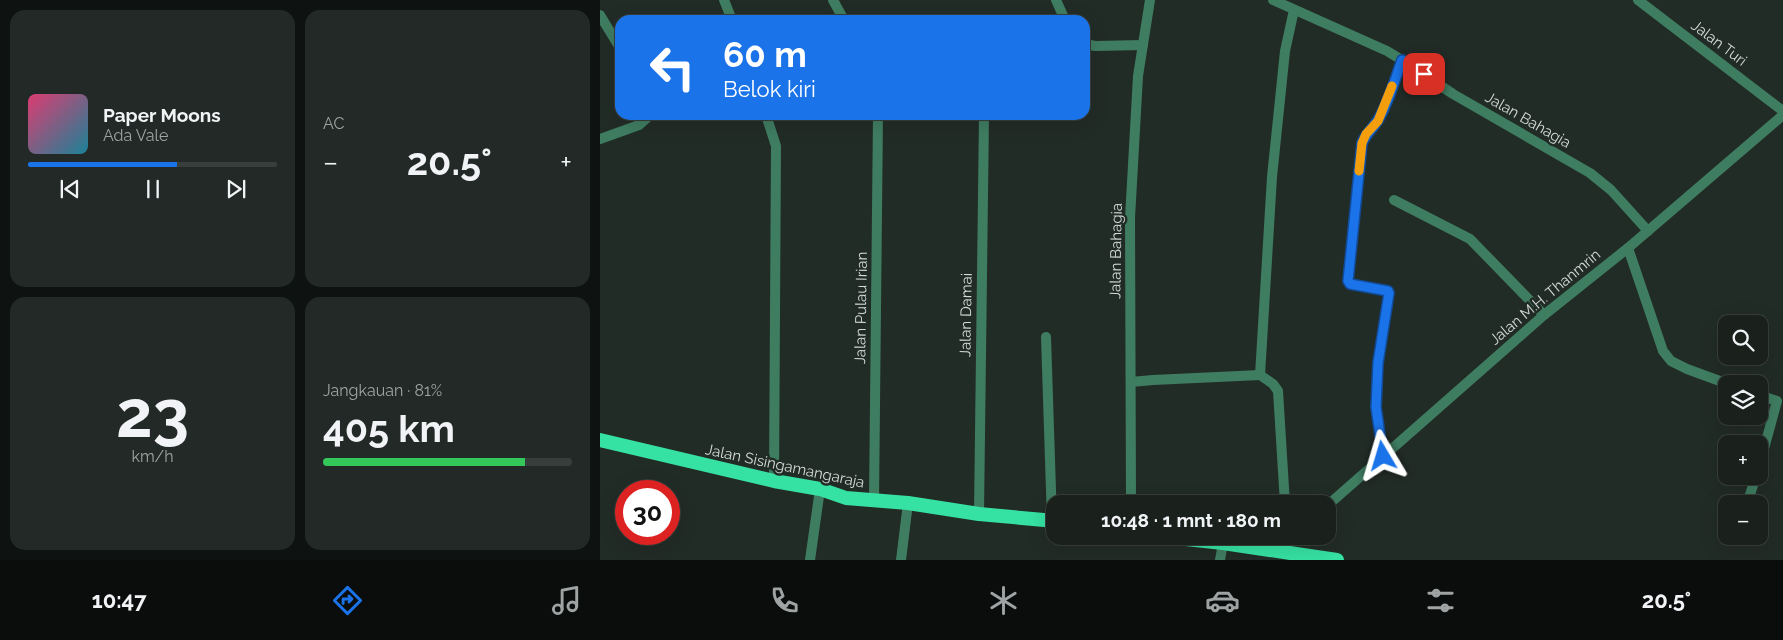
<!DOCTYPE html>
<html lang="id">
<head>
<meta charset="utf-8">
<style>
  :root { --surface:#1a211d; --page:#232926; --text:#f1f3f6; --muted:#9fa3a4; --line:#383e3b; --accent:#1a73e8 }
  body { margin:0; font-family:Raleway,sans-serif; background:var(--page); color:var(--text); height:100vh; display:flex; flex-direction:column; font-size:19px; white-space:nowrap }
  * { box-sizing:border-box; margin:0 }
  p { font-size:16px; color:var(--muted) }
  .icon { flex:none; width:28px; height:28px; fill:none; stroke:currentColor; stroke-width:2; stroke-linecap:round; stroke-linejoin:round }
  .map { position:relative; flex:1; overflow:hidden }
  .side { display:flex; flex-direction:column; gap:10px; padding:10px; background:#0e1210; width:600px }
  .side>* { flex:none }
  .banner { position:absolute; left:15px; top:15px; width:475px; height:105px; border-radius:15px; box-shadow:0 5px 20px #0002,0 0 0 1px var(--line); background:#1a73e8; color:#fff; overflow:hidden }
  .fabs { position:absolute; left:1118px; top:315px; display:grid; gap:10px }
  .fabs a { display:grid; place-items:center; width:50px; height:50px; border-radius:10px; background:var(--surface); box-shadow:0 5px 20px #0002,0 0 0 1px var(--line); font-size:25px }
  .speed { position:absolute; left:15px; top:480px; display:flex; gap:10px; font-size:25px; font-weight:700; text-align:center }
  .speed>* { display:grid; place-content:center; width:65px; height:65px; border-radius:50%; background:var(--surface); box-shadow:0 5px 20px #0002,0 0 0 1px var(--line); line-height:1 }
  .speed .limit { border:8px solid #d22; background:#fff; color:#111 }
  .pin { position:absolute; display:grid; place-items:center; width:42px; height:42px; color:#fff; margin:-21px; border-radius:10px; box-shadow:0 2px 8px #0006 }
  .me { position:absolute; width:55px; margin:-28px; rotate:353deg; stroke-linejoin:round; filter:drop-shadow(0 0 4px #0008) }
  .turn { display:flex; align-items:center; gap:18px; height:105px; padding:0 25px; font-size:22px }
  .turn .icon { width:65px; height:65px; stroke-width:2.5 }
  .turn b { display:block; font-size:35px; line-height:42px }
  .big { font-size:38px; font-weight:700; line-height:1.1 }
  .side .widget { flex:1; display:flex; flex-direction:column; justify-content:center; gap:8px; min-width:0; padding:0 18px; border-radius:15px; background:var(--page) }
  .side .dial { align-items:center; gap:0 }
  .dial b { font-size:65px; line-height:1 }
  .song { display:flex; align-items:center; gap:15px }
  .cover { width:60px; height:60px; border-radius:8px; background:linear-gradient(135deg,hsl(340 70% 55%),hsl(190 70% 35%)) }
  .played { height:5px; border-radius:2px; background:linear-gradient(90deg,var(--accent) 60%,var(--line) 60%) }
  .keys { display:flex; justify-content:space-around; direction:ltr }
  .heat { display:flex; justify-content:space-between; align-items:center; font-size:28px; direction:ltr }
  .charge { height:8px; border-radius:4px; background:linear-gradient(90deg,#34c759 81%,var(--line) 0) }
  .side .tiles { flex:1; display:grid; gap:10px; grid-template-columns:repeat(2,1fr) }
  .trip { position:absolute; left:446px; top:495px; width:290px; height:50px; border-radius:15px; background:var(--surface); box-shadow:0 5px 20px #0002,0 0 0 1px var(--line); font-weight:700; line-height:50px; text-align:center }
  .tabs { display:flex; height:80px; justify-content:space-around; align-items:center; background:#0a0d0c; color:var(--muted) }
  .tabs .icon { width:35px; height:35px }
  .tabs .on { color:var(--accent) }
  .tabs b { font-size:22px; color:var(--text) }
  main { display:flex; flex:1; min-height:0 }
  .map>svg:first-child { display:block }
</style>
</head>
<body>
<main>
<section class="side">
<div class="tiles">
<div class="widget">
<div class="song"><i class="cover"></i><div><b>Paper Moons</b><p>Ada Vale</p></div></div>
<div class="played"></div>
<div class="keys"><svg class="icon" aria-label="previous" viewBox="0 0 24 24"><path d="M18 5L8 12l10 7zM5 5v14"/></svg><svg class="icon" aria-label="pause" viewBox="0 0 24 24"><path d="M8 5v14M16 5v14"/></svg><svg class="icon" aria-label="next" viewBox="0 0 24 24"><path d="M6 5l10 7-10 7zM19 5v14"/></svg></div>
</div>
<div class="widget"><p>AC</p>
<div class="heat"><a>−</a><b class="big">20.5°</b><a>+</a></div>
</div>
<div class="widget dial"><b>23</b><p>km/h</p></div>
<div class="widget"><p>Jangkauan · 81%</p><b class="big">405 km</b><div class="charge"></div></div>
</div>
</section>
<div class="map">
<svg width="1183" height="560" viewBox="0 0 1183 560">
  <rect width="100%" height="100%" fill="#222c27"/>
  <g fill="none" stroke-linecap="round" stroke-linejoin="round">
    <g stroke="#3f7d61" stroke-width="10">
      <path d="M124,0L132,20"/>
      <path d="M233,0L244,20"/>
      <path d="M456,0L465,20"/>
      <path d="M673,0L787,51L810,65L853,94L990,173L1011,190L1048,231"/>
      <path d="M1038,0L1183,111"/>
      <path d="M0,15L20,48"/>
      <path d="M485,44L495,46L543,45"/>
      <path d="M166,115L176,146L174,481"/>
      <path d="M0,139L39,125L50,115"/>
      <path d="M794,200L870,239L944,315"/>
      <path d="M1028,248L1063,351L1071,361L1087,369L1128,384"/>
      <path d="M446,337L452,521"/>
      <path d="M660,375L673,384L678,391L685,504"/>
      <path d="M531,382L553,380L660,375L672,177L685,51L694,10"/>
      <path d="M1159,395L1177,401L1159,467"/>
      <path d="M783,455L776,407L778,363L789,293L788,291L750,284L748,281L762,143C766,134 773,128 778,120C789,102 795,80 802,60"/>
      <path d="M274,501L278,115"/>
      <path d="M531,504L530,218L538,76L550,0"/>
      <path d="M1147,504L1156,476"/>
      <path d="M379,514L384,115"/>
      <path d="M1135,541L1136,536"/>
      <path d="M210,560L220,489"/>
      <path d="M301,560L308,503"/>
      <path d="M620,560L623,543"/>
    </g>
    <g stroke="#3f7d61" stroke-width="10">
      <path d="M728,505L944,315L1028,248L1183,115"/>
      <path d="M675,551L692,536"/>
    </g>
    <g stroke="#36e2a3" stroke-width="14">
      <path d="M0,440L174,481L220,489L246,498L308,503L379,514L455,521"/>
      <path d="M558,536L623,543L737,560"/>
    </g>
  </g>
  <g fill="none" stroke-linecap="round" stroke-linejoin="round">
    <g stroke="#114b97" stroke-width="12">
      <path id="route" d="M783,456L776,407L778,363L789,293L788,291L750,284L748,281L762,143C766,134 773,128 778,120C789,102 795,79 802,60L824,74"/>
    </g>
    <use href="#route" stroke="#1a73e8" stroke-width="9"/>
    <path stroke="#f59e0b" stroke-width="9" d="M759,171L762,143L766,134L778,121L792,86"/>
  </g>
  <g text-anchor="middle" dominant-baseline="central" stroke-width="5" stroke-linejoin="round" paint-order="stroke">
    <g font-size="15" fill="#d3dad7" stroke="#222c27">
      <text transform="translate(1119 43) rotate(37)">Jalan Turi</text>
      <text transform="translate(928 120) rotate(30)">Jalan Bahagia</text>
      <text transform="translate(516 251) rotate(-89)">Jalan Bahagia</text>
      <text transform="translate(945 297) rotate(-40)">Jalan M.H. Thanmrin</text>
      <text transform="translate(261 308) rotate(-89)">Jalan Pulau Irian</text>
      <text transform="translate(366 315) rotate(-89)">Jalan Damai</text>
      <text transform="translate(185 466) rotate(12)">Jalan Sisingamangaraja</text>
    </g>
  </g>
</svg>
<div class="fabs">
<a><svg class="icon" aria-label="search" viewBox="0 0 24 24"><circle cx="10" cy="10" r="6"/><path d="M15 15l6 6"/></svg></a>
<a><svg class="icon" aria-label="layers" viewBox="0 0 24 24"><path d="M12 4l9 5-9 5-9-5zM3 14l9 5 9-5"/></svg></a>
<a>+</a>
<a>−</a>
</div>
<div class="speed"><div class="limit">30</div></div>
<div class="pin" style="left:824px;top:74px;background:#d93025"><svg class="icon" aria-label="arrive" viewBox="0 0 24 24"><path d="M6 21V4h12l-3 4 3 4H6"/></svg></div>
<svg class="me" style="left:783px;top:456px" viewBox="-20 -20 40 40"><path d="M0-17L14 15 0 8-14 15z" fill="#1a73e8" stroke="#fff" stroke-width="4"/></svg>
<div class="trip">10:48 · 1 mnt · 180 m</div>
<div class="banner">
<div class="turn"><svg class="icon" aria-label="left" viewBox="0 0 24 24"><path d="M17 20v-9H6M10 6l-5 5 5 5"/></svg><div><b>60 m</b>Belok kiri</div></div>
</div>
</div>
</main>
<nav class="tabs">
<b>10:47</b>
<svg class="icon on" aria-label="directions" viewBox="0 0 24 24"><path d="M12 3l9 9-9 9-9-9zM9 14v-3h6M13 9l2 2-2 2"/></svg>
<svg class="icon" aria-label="music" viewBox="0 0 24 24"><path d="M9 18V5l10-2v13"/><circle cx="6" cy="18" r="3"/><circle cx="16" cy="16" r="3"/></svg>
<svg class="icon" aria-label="phone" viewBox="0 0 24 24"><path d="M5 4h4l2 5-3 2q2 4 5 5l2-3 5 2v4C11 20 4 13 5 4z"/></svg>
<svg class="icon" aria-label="climate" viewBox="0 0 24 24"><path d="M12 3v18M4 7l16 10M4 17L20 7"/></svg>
<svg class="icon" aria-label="car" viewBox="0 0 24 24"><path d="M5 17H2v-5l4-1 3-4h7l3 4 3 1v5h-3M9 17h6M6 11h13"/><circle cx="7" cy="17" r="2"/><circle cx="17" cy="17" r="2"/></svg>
<svg class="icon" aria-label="filters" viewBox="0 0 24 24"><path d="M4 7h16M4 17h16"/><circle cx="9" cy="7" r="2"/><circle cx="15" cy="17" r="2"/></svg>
<b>20.5°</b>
</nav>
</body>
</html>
